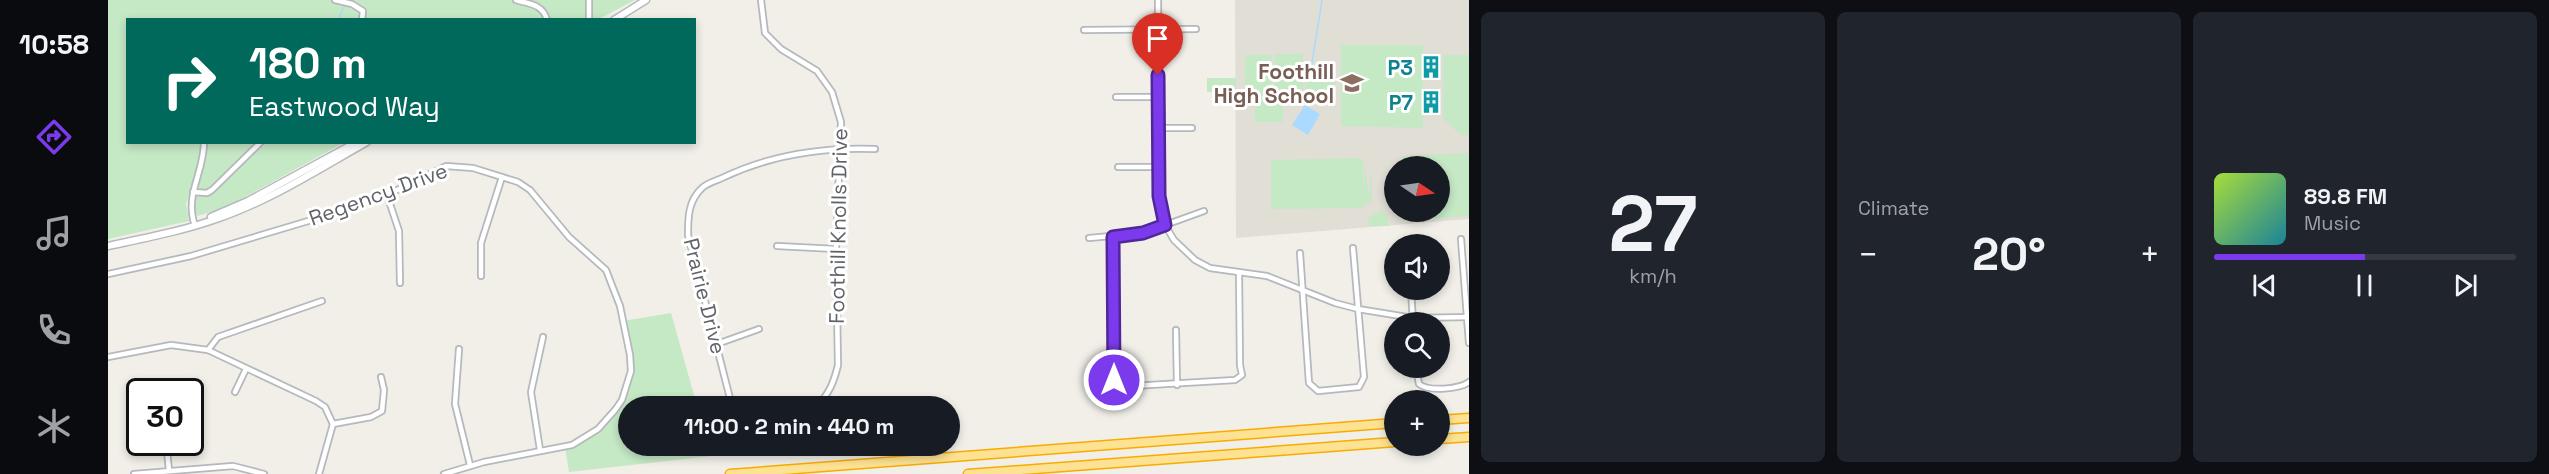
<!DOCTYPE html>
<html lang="en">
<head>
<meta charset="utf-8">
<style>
  :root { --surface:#171b24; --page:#20242c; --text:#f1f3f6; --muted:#9ea1a6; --line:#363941; --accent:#7c3aed }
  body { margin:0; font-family:"Space Grotesk",sans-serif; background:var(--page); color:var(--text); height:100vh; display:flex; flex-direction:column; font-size:22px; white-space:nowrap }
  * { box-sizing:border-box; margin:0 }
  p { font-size:20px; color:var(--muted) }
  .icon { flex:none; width:33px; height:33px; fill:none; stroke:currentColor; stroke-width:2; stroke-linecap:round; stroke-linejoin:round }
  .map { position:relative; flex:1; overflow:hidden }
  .side { display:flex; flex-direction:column; gap:12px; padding:12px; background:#0d0f14; width:1080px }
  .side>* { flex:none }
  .top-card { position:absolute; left:18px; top:18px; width:570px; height:126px; border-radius:0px; box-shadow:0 3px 9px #0003; background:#00695c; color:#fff; overflow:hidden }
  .needle { width:39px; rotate:103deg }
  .tools { position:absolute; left:1276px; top:156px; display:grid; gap:12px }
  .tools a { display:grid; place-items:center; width:66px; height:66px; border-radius:50%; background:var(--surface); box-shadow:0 3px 9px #0003; font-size:30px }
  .speed { position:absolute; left:18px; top:378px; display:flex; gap:12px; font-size:30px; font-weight:700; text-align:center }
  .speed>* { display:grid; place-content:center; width:78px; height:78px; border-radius:50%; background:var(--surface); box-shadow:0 3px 9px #0003; line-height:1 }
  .speed .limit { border:3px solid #111; border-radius:9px; background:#fff; color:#111 }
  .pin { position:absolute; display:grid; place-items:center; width:51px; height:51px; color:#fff; margin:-62px -26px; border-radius:50% 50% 50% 0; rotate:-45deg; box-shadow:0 0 6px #0007 }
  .pin .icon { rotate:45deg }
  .me { position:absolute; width:66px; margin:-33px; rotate:0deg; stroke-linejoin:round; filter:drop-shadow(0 0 4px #0008) }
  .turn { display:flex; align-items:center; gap:21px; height:126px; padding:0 24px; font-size:27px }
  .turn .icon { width:78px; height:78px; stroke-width:2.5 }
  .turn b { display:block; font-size:42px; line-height:51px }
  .big { font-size:45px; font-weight:800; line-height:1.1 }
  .side .card { flex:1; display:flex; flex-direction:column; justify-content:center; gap:9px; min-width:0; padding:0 21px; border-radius:9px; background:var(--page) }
  .side .dial { align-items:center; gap:0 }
  .dial b { font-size:78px; line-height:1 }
  .song { display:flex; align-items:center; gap:18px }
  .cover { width:72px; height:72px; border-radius:9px; background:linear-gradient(135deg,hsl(80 70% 55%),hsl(190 70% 35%)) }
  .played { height:6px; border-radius:3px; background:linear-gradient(90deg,var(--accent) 50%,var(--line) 50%) }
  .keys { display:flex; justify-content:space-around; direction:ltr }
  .heat { display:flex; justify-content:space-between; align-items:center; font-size:33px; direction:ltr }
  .side .tiles { flex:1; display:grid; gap:12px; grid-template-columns:repeat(3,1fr) }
  .trip { position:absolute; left:510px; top:396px; width:342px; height:60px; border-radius:30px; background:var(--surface); box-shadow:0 3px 9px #0003; font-weight:800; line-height:60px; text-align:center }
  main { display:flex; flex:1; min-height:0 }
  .tab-bar { display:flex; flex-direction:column; width:108px; justify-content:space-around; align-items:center; background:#090b0e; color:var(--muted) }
  .tab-bar .icon { width:42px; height:42px }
  .tab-bar .on { color:var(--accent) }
  .tab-bar b { font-size:27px; color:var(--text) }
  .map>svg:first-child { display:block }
</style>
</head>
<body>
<main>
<nav class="tab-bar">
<b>10:58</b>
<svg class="icon on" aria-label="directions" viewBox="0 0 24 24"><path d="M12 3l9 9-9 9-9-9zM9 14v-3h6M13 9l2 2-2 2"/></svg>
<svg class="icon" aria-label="music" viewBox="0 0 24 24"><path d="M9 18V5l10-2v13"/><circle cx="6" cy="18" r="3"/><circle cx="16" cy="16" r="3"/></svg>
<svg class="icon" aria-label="phone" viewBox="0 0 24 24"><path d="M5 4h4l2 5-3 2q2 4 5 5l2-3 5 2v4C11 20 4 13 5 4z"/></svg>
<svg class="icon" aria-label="climate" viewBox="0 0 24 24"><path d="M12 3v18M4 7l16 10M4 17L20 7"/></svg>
</nav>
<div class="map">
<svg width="1361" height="474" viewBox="0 0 1361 474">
  <rect width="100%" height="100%" fill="#f1efe8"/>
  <path fill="#e1ded6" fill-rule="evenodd" d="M1127,0H1361V219L1128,238ZM1287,166H1332V212H1287Z"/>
  <g fill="#c5e8c5">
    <path d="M0,0H527L489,20H20V142L149,143L98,190H91V186L84,184L78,204L81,221L0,239Z"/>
    <path d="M1233,45H1315V128L1233,126Z"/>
    <rect x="1167" y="54" width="28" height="41"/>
    <path d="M1137,55H1164V95L1137,96Z"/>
    <path d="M1335,55H1361V135H1353L1335,118Z"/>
    <rect x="1099" y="78" width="29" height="14"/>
    <rect x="1198" y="81" width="29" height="14"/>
    <path d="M1175,97V122H1147V98Z"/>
    <path d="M158,143H235L117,208L89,216L86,208L88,197L104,192Z"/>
    <path d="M1361,153V216L1293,221V212H1332V166H1294V156Z"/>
    <path d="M1249,158L1255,159V200L1257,165L1261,200L1263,165L1264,202L1255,204V208L1163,209V160Z"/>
    <path d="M1274,210L1279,215L1281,226H1261L1260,218Z"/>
    <path d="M563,313L589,406H520V446H600L603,456L461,472L457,447L483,435L512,400L521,375V352L515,321Z"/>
  </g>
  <path fill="#aadaff" d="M1197,105L1212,114L1200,135L1184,125Z"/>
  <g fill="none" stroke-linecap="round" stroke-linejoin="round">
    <g stroke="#aadaff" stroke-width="1.5">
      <path d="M230,20L239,0"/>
      <path d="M1202,76L1214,0"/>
    </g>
    <g stroke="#b5b8bc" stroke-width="8">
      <g id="minor">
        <path d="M227,0L244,4L255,11L254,20"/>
        <path d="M408,0C421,4 435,4 439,20"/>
        <path d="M481,0V20"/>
        <path d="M653,0L657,33L673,49L709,71L724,92L733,122L728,249L730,365C726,382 721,394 709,406"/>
        <path d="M1050,0L1051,204L1057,225L1066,240L1087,260L1102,268L1159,276L1227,303L1250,309L1305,318L1361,317"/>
        <path d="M976,30L1088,29"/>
        <path d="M1008,97H1051"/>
        <path d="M1051,128H1084"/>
        <path d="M1010,167H1051"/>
        <path d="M85,192L99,193L104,190L153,142"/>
        <path d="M279,195L291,231L292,283"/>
        <path d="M87,226C76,194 96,174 96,142"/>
        <path d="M1005,237L1007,387L1127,380L1134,375L1132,365L1131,273"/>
        <path d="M981,238L1035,233L1096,211"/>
        <path d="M1353,239L1361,343"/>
        <path d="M1299,242V244"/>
        <path d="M669,246L728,249"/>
        <path d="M1192,253L1201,383L1210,391L1251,387L1256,377L1245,248"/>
        <path d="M0,274L83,256L227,213L279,195L338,166L365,168L410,182L422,190L461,237L498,270L512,306L522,355L523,371L514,400L507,410L490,429L464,445L376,462L336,474"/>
        <path d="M373,276V243L394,177"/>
        <path d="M1303,290L1305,322"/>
        <path d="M1068,330L1069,385"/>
        <path d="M609,344L651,329"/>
        <path d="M351,349L347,404L362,465"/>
        <path d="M100,350L110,337L214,301"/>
        <path d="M0,357L63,345L100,350L208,401L217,407L225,424L211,474"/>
        <path d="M1308,368L1311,384C1321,392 1352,389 1361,382"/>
        <path d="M46,389L47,392"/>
        <path d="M127,392L138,369"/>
        <path d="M624,406L580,235C580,218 580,201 594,188C599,183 608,181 614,178C662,155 715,147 767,149"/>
        <path d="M225,424L263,417L274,411L276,390L273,377"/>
        <path d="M58,442L61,470"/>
        <path d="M432,450L423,392L435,337"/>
        <path d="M26,474L125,466L156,474"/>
      </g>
    </g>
    <g stroke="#b6babf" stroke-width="9">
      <g id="secondary">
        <path d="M506,20L538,0"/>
        <path d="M103,217L140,201L249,142"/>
        <path d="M0,246C37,238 75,231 111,218C163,200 211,169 259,142"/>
      </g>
    </g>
    <g stroke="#f9ab00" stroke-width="11">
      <g id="motorway">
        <path d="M1332,420L1361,418"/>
        <path d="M1332,439L1361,437"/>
        <path d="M622,474L1287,423"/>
        <path d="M860,474L1287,442"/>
      </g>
    </g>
    <use href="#minor" stroke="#fff" stroke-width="4.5"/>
    <use href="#secondary" stroke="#fff" stroke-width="6"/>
    <use href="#motorway" stroke="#fde293" stroke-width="8"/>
  </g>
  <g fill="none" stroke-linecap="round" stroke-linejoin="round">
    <g stroke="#51269a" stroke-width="15">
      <path id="route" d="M1006,380L1005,237L1035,233L1057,225L1051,196L1050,75"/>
    </g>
    <use href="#route" stroke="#7c3aed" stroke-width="10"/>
  </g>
  <defs>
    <g id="building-bare" transform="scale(1.8)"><path d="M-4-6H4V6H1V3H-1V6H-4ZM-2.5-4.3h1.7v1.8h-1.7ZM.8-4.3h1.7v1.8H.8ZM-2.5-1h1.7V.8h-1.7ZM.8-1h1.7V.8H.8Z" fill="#0f9aa8" stroke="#fff" stroke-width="2.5" paint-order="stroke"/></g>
    <g id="school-bare" transform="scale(1.8)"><path d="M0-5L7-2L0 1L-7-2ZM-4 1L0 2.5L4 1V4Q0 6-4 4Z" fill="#8d6e63" stroke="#fff" stroke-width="2.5" paint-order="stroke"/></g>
  </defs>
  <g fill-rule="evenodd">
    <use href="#building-bare" x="1323" y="67"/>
    <use href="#school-bare" x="1244" y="83"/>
    <use href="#building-bare" x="1323" y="102"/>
  </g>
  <g text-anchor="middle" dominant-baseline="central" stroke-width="6" stroke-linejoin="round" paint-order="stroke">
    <g font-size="21" font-weight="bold" fill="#0d838f" stroke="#fff" text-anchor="end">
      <text x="1305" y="67">P3</text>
      <text x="1305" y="102">P7</text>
    </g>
    <g font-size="21" font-weight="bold" fill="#785e54" stroke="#fff" text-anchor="end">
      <text x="1226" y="71">Foothill<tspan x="1226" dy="24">High School</tspan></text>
    </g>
    <g font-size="21" fill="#5f6368" stroke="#fff">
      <text transform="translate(270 194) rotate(-20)">Regency Drive</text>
      <text transform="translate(730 226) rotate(-89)">Foothill Knolls Drive</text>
      <text transform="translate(597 296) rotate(76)">Prairie Drive</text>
    </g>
  </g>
</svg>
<div class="tools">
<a><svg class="needle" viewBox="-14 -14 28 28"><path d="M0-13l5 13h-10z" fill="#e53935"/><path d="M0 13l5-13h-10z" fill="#9ea1a6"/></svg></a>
<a><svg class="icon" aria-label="sound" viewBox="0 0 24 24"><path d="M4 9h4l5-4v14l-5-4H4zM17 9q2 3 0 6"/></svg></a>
<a><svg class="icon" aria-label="search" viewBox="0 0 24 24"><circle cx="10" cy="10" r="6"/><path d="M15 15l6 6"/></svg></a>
<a>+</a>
</div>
<div class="speed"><div class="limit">30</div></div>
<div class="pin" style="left:1050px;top:75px;background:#d93025"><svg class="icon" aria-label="arrive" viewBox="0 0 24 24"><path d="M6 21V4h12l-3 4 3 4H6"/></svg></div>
<svg class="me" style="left:1006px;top:380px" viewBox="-20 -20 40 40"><circle r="17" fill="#7c3aed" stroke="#fff" stroke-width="3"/><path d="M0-11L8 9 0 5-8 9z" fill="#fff"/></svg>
<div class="trip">11:00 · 2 min · 440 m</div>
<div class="top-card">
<div class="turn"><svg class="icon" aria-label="right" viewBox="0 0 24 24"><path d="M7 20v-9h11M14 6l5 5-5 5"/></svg><div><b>180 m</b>Eastwood Way</div></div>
</div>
</div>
<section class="side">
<div class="tiles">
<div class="card dial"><b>27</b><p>km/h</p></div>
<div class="card"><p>Climate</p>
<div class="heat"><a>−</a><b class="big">20°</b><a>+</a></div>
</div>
<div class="card">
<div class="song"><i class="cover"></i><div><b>89.8 FM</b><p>Music</p></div></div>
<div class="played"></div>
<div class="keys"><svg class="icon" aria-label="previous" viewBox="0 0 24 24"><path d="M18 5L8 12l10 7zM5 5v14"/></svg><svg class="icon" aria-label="pause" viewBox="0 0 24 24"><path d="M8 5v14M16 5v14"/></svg><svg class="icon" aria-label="next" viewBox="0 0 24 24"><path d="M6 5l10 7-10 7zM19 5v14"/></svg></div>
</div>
</div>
</section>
</main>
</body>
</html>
